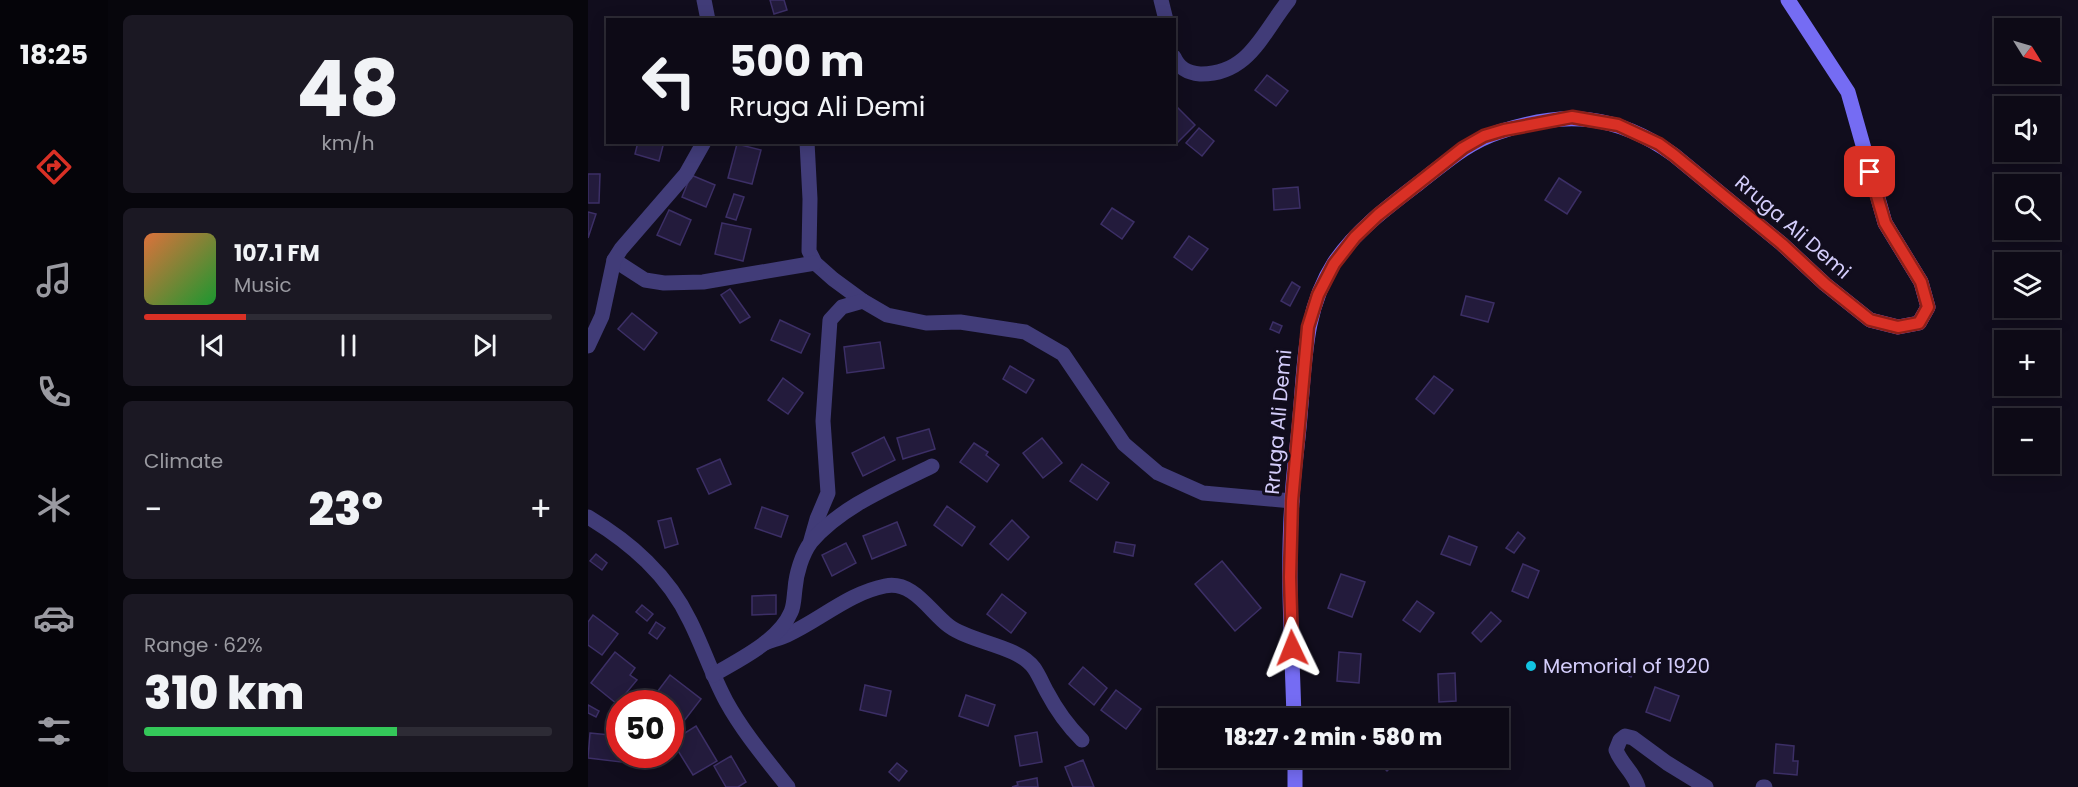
<!DOCTYPE html>
<html lang="en">
<head>
<meta charset="utf-8">
<style>
  :root { --surface:#0d0a16; --page:#1b1823; --text:#f1f3f6; --muted:#9a9aa1; --line:#2d2b35; --accent:#d93025 }
  body { margin:0; font-family:Poppins,sans-serif; background:var(--page); color:var(--text); height:100vh; display:flex; flex-direction:column; font-size:22px; white-space:nowrap }
  * { box-sizing:border-box; margin:0 }
  p { font-size:20px; color:var(--muted) }
  .icon { flex:none; width:33px; height:33px; fill:none; stroke:currentColor; stroke-width:2; stroke-linecap:round; stroke-linejoin:round }
  .map { position:relative; flex:1; overflow:hidden }
  .details { display:flex; flex-direction:column; gap:15px; padding:15px; background:#07060c; width:480px }
  .details>* { flex:none }
  .top-card { position:absolute; left:18px; top:18px; width:570px; height:126px; border-radius:0px; box-shadow:0 3px 15px #0003,0 0 0 2px var(--line); background:#0d0a16; color:var(--text); overflow:hidden }
  .needle { width:39px; rotate:127deg }
  .tools { position:absolute; left:1406px; top:18px; display:grid; gap:12px }
  .tools a { display:grid; place-items:center; width:66px; height:66px; border-radius:0px; background:var(--surface); box-shadow:0 3px 15px #0003,0 0 0 2px var(--line); font-size:30px }
  .speed { position:absolute; left:18px; top:690px; display:flex; gap:12px; font-size:30px; font-weight:700; text-align:center }
  .speed>* { display:grid; place-content:center; width:78px; height:78px; border-radius:50%; background:var(--surface); box-shadow:0 3px 15px #0003,0 0 0 2px var(--line); line-height:1 }
  .speed .limit { border:9px solid #d22; background:#fff; color:#111 }
  .pin { position:absolute; display:grid; place-items:center; width:51px; height:51px; color:#fff; margin:-26px; border-radius:12px; box-shadow:0 3px 9px #0006 }
  .me { position:absolute; width:66px; margin:-33px; rotate:358deg; stroke-linejoin:round; filter:drop-shadow(0 0 4px #0008) }
  .turn { display:flex; align-items:center; gap:21px; height:126px; padding:0 24px; font-size:27px }
  .turn .icon { width:78px; height:78px; stroke-width:2.5 }
  .turn b { display:block; font-size:42px; line-height:51px }
  .big { font-size:45px; font-weight:800; line-height:1.1 }
  .details .widget { flex:1; display:flex; flex-direction:column; justify-content:center; gap:9px; min-width:0; padding:0 21px; border-radius:9px; background:var(--page) }
  .details .dial { align-items:center; gap:0 }
  .dial b { font-size:78px; line-height:1 }
  .song { display:flex; align-items:center; gap:18px }
  .cover { width:72px; height:72px; border-radius:9px; background:linear-gradient(135deg,hsl(20 70% 55%),hsl(130 70% 35%)) }
  .played { height:6px; border-radius:3px; background:linear-gradient(90deg,var(--accent) 25%,var(--line) 25%) }
  .keys { display:flex; justify-content:space-around; direction:ltr }
  .heat { display:flex; justify-content:space-between; align-items:center; font-size:33px; direction:ltr }
  .charge { height:9px; border-radius:4px; background:linear-gradient(90deg,#34c759 62%,var(--line) 0) }
  .trip { position:absolute; left:570px; top:708px; width:351px; height:60px; border-radius:0px; background:var(--surface); box-shadow:0 3px 15px #0003,0 0 0 2px var(--line); font-weight:800; line-height:60px; text-align:center }
  main { display:flex; flex:1; min-height:0 }
  .tab-bar { display:flex; flex-direction:column; width:108px; justify-content:space-around; align-items:center; background:#050409; color:var(--muted) }
  .tab-bar .icon { width:42px; height:42px }
  .tab-bar .active { color:var(--accent) }
  .tab-bar b { font-size:27px; color:var(--text) }
  .map>svg:first-child { display:block }
</style>
</head>
<body>
<main>
<nav class="tab-bar">
<b>18:25</b>
<svg class="icon active" aria-label="directions" viewBox="0 0 24 24"><path d="M12 3l9 9-9 9-9-9zM9 14v-3h6M13 9l2 2-2 2"/></svg>
<svg class="icon" aria-label="music" viewBox="0 0 24 24"><path d="M9 18V5l10-2v13"/><circle cx="6" cy="18" r="3"/><circle cx="16" cy="16" r="3"/></svg>
<svg class="icon" aria-label="phone" viewBox="0 0 24 24"><path d="M5 4h4l2 5-3 2q2 4 5 5l2-3 5 2v4C11 20 4 13 5 4z"/></svg>
<svg class="icon" aria-label="climate" viewBox="0 0 24 24"><path d="M12 3v18M4 7l16 10M4 17L20 7"/></svg>
<svg class="icon" aria-label="car" viewBox="0 0 24 24"><path d="M5 17H2v-5l4-1 3-4h7l3 4 3 1v5h-3M9 17h6M6 11h13"/><circle cx="7" cy="17" r="2"/><circle cx="17" cy="17" r="2"/></svg>
<svg class="icon" aria-label="filters" viewBox="0 0 24 24"><path d="M4 7h16M4 17h16"/><circle cx="9" cy="7" r="2"/><circle cx="15" cy="17" r="2"/></svg>
</nav>
<section class="details">
<div class="widget dial"><b>48</b><p>km/h</p></div>
<div class="widget">
<div class="song"><i class="cover"></i><div><b>107.1 FM</b><p>Music</p></div></div>
<div class="played"></div>
<div class="keys"><svg class="icon" aria-label="previous" viewBox="0 0 24 24"><path d="M18 5L8 12l10 7zM5 5v14"/></svg><svg class="icon" aria-label="pause" viewBox="0 0 24 24"><path d="M8 5v14M16 5v14"/></svg><svg class="icon" aria-label="next" viewBox="0 0 24 24"><path d="M6 5l10 7-10 7zM19 5v14"/></svg></div>
</div>
<div class="widget"><p>Climate</p>
<div class="heat"><a>−</a><b class="big">23°</b><a>+</a></div>
</div>
<div class="widget"><p>Range · 62%</p><b class="big">310 km</b><div class="charge"></div></div>
</section>
<div class="map">
<svg width="1490" height="787" viewBox="0 0 1490 787">
  <rect width="100%" height="100%" fill="#110d1d"/>
  <g fill="#231b3c" stroke="#3c2f66" stroke-width="1.5">
    <path d="M182,0H196L199,10L186,14Z"/>
    <path d="M679,75L700,91L688,106L667,90Z"/>
    <path d="M586,104L607,125L590,142L586,139Z"/>
    <path d="M611,128L626,141L614,156L598,143Z"/>
    <path d="M50,142H76L71,161L47,154Z"/>
    <path d="M149,144L173,150L164,184L140,178Z"/>
    <path d="M0,174H12L11,203H0Z"/>
    <path d="M103,175L127,185L118,207L94,197Z"/>
    <path d="M971,178L993,192L979,214L957,200Z"/>
    <path d="M710,187L712,208L686,210L685,189Z"/>
    <path d="M146,194L156,197L148,220L138,217Z"/>
    <path d="M524,208L546,222L534,239L513,224Z"/>
    <path d="M81,210L103,220L92,245L69,235Z"/>
    <path d="M0,212L8,214L0,238Z"/>
    <path d="M134,223L163,229L155,261L127,254Z"/>
    <path d="M601,236L620,249L604,270L586,257Z"/>
    <path d="M704,282L712,287L702,306L693,301Z"/>
    <path d="M142,289L162,317L152,323L133,295Z"/>
    <path d="M878,296L906,303L900,322L873,315Z"/>
    <path d="M44,313L69,333L56,350L30,329Z"/>
    <path d="M192,320L222,334L213,353L183,340Z"/>
    <path d="M685,322L694,326L691,333L682,329Z"/>
    <path d="M292,342L296,368L259,373L256,347Z"/>
    <path d="M422,366L446,380L438,393L415,379Z"/>
    <path d="M846,376L865,390L846,414L828,399Z"/>
    <path d="M195,378L215,393L200,414L180,400Z"/>
    <path d="M341,429L347,449L315,459L309,438Z"/>
    <path d="M296,437L307,460L275,476L264,453Z"/>
    <path d="M454,438L474,463L455,478L435,453Z"/>
    <path d="M386,443L400,452L398,455L411,465L399,482L372,462Z"/>
    <path d="M132,459L143,484L121,494L109,469Z"/>
    <path d="M494,464L521,483L509,500L482,481Z"/>
    <path d="M359,506L387,527L374,546L346,525Z"/>
    <path d="M174,507L200,516L193,537L167,528Z"/>
    <path d="M83,518L90,544L77,548L70,521Z"/>
    <path d="M424,520L441,537L420,560L402,544Z"/>
    <path d="M309,522L318,545L284,559L275,536Z"/>
    <path d="M930,532L937,538L926,553L918,548Z"/>
    <path d="M861,536L889,547L882,565L853,554Z"/>
    <path d="M528,542L547,545L545,556L526,552Z"/>
    <path d="M258,543L268,563L244,576L234,555Z"/>
    <path d="M8,554L19,563L14,570L2,561Z"/>
    <path d="M634,561L673,608L647,631L607,584Z"/>
    <path d="M935,564L951,571L940,598L924,591Z"/>
    <path d="M753,574L777,582L764,617L740,608Z"/>
    <path d="M414,594L438,613L423,633L399,614Z"/>
    <path d="M188,595V614L164,615V596Z"/>
    <path d="M829,601L846,613L832,632L815,620Z"/>
    <path d="M54,605L65,614L59,621L48,612Z"/>
    <path d="M903,612L913,621L893,642L884,633Z"/>
    <path d="M5,615L30,634L14,655L0,645V622Z"/>
    <path d="M68,622L77,628L69,639L61,633Z"/>
    <path d="M27,652L47,668L42,675L49,680L29,704L3,683Z"/>
    <path d="M751,652L773,654L771,683L749,681Z"/>
    <path d="M1040,665L1047,669L1043,677L1036,673Z"/>
    <path d="M495,667L519,688L506,705L481,684Z"/>
    <path d="M867,673L868,701L851,702L850,674Z"/>
    <path d="M82,675L113,699L82,739V704H60Z"/>
    <path d="M277,685L303,691L298,716L272,710Z"/>
    <path d="M1067,687L1091,696L1082,721L1058,712Z"/>
    <path d="M528,690L553,709L538,729L513,710Z"/>
    <path d="M378,695L407,705L400,726L371,716Z"/>
    <path d="M0,705L11,711L8,717L0,713Z"/>
    <path d="M108,726L129,761L105,775L84,741Z"/>
    <path d="M449,732L454,762L432,766L427,736Z"/>
    <path d="M2,733L32,736L33,762L0,758Z"/>
    <path d="M1188,744L1206,746L1205,761H1210L1209,775L1186,773Z"/>
    <path d="M143,756L158,782L150,787H138L126,766Z"/>
    <path d="M786,758H806L809,761L799,771Z"/>
    <path d="M495,760L506,787H485L477,767Z"/>
    <path d="M309,763L319,771L311,781L301,772Z"/>
    <path d="M449,778L450,787H424L430,785L429,782Z"/>
  </g>
  <g fill="none" stroke-linecap="round" stroke-linejoin="round">
    <g stroke="#413c78" stroke-width="15">
      <path d="M116,0L120,20"/>
      <path d="M573,0L578,20"/>
      <path d="M586,57C591,68 599,73 612,74C661,75 675,32 701,0"/>
      <path d="M219,142L222,199L221,251L227,263L245,279L275,301L299,315L338,323L372,322L437,332L475,354L536,444L570,473L615,493L704,501"/>
      <path d="M26,260L57,280L76,283L115,282L227,263"/>
      <path d="M0,346L14,316L26,260L33,249L98,174L116,142"/>
      <path d="M0,517C43,543 80,575 102,621C115,647 124,675 138,701C155,732 178,759 200,787"/>
      <path d="M223,540L229,519L240,493L235,421L242,320L254,307L275,301"/>
      <path d="M177,643C185,640 192,638 199,635C232,620 261,593 297,586C325,580 342,612 361,626C384,643 429,645 446,668C451,675 455,685 459,692C469,711 479,725 494,740"/>
      <path d="M125,675C150,660 191,641 203,612C206,606 206,596 207,589C208,574 214,554 223,542C253,506 304,486 344,466"/>
      <path d="M1050,787C1046,772 1033,764 1028,750L1032,740L1037,736L1045,738L1079,763L1118,787"/>
      <path d="M1175,787H1177"/>
    </g>
    <g stroke="#756cf3" stroke-width="15">
      <path d="M706,718C704,646 699,573 704,501C705,473 710,444 712,416C717,362 716,310 746,263C768,230 801,206 831,183C857,163 880,142 911,132C977,110 1029,114 1086,155L1194,244L1237,284L1282,320L1310,327L1331,323L1340,307L1333,282L1297,223L1260,92L1200,0"/>
      <path d="M707,758V787"/>
    </g>
  </g>
  <g fill="none" stroke-linecap="round" stroke-linejoin="round">
    <g stroke="#8d1f18" stroke-width="15">
      <path id="route" d="M704,648L702,577L704,501L720,327L730,295L746,264L767,237L790,215L875,148L896,136L916,130L984,117L1030,125L1071,144L1086,155L1194,244L1237,284L1282,320L1310,327L1331,323L1340,307L1333,282L1297,223L1282,172"/>
    </g>
    <use href="#route" stroke="#d93025" stroke-width="10"/>
  </g>
  <circle fill="#12c4e2" stroke="#110d1d" stroke-width="2" cx="943" cy="666" r="6"/>
  <g text-anchor="middle" dominant-baseline="central" stroke-width="6" stroke-linejoin="round" paint-order="stroke">
    <g font-size="20" fill="#d4cdfb" stroke="#110d1d">
      <text transform="translate(1205 227) rotate(41)">Rruga Ali Demi</text>
      <text transform="translate(690 422) rotate(-85)">Rruga Ali Demi</text>
    </g>
    <g font-size="20" fill="#d4cdfb" stroke="#110d1d" text-anchor="start">
      <text x="955" y="666">Memorial of 1920</text>
    </g>
  </g>
</svg>
<div class="tools">
<a><svg class="needle" viewBox="-14 -14 28 28"><path d="M0-13l5 13h-10z" fill="#e53935"/><path d="M0 13l5-13h-10z" fill="#9a9aa1"/></svg></a>
<a><svg class="icon" aria-label="sound" viewBox="0 0 24 24"><path d="M4 9h4l5-4v14l-5-4H4zM17 9q2 3 0 6"/></svg></a>
<a><svg class="icon" aria-label="search" viewBox="0 0 24 24"><circle cx="10" cy="10" r="6"/><path d="M15 15l6 6"/></svg></a>
<a><svg class="icon" aria-label="layers" viewBox="0 0 24 24"><path d="M12 4l9 5-9 5-9-5zM3 14l9 5 9-5"/></svg></a>
<a>+</a>
<a>−</a>
</div>
<div class="speed"><div class="limit">50</div></div>
<div class="pin" style="left:1282px;top:172px;background:#d93025"><svg class="icon" aria-label="arrive" viewBox="0 0 24 24"><path d="M6 21V4h12l-3 4 3 4H6"/></svg></div>
<svg class="me" style="left:704px;top:648px" viewBox="-20 -20 40 40"><path d="M0-17L14 15 0 8-14 15z" fill="#d93025" stroke="#fff" stroke-width="4"/></svg>
<div class="trip">18:27 · 2 min · 580 m</div>
<div class="top-card">
<div class="turn"><svg class="icon" aria-label="left" viewBox="0 0 24 24"><path d="M17 20v-9H6M10 6l-5 5 5 5"/></svg><div><b>500 m</b>Rruga Ali Demi</div></div>
</div>
</div>
</main>
</body>
</html>
